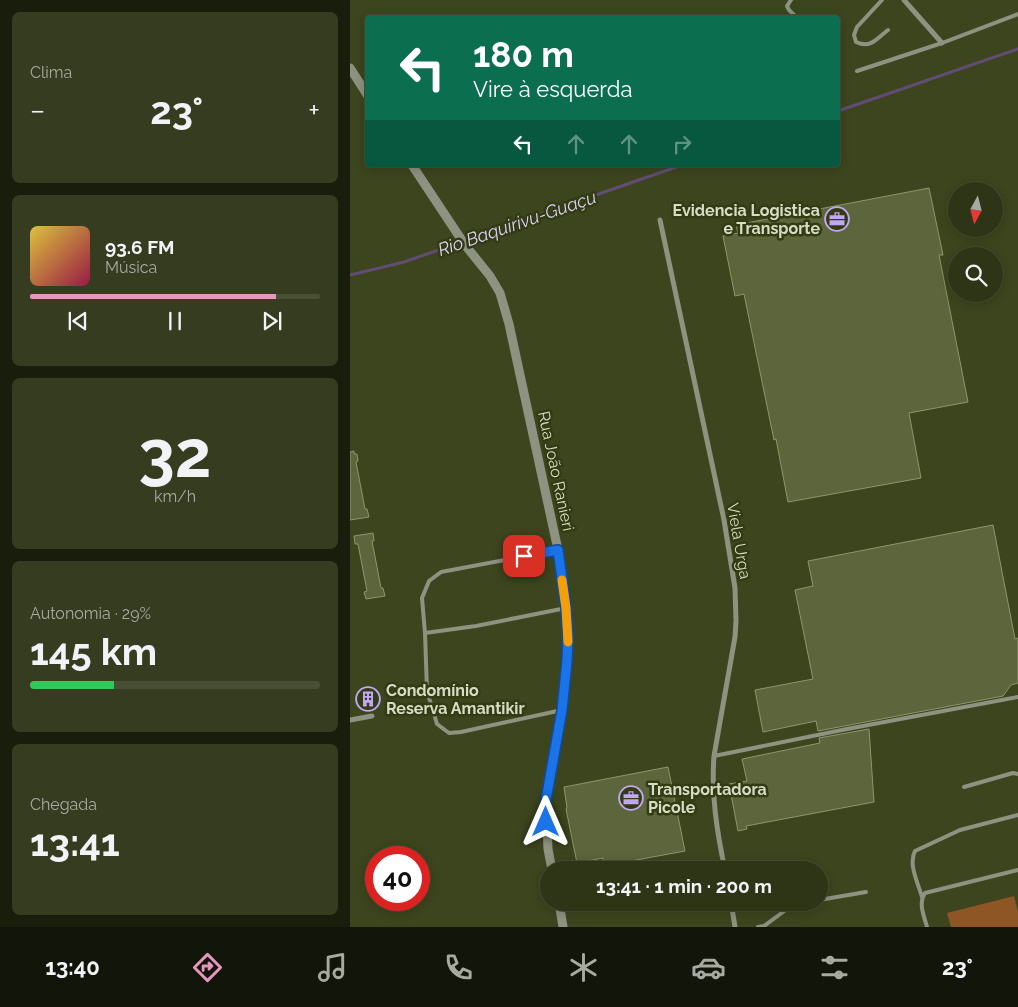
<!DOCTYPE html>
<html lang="pt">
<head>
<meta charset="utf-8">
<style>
  :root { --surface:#2e3416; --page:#363c1f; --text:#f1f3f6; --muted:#a7aaa1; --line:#494f35; --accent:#e797bd }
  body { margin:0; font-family:Raleway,sans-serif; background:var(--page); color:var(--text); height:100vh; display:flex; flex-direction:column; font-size:19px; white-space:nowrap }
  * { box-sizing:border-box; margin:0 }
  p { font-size:16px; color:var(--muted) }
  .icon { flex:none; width:28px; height:28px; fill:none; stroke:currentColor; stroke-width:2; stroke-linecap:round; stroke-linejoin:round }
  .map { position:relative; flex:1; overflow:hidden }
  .panel { display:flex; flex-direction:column; gap:12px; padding:12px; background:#191d0c; width:350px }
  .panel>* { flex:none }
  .banner { position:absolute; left:15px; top:15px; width:475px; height:152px; border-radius:5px; box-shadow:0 2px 12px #0003,0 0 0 1px var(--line); background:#0b6e4f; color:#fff; overflow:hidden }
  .needle { width:32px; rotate:187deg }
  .buttons { position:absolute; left:598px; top:182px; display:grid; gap:10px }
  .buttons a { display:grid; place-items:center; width:55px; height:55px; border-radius:50%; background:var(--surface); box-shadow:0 2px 12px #0003,0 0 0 1px var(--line); font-size:25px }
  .speed { position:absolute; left:15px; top:846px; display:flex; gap:10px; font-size:25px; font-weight:700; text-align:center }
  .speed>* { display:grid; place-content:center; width:65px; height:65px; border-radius:50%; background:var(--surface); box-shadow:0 2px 12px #0003,0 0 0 1px var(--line); line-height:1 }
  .speed .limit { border:8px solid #d22; background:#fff; color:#111 }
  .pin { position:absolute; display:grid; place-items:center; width:42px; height:42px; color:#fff; margin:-21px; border-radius:10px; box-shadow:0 2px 8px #0006 }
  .me { position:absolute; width:55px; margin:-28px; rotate:0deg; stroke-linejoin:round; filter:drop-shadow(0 0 4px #0008) }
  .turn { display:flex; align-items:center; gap:18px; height:105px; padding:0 25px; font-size:22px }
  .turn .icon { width:65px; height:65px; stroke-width:2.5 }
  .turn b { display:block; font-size:35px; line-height:42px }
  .lanes { display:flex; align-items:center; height:48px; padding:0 25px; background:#0003; justify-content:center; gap:25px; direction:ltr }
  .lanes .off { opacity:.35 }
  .big { font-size:38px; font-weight:700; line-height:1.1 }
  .panel .tile { flex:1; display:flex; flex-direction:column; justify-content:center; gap:8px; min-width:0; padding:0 18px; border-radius:8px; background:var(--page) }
  .panel .dial { align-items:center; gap:0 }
  .dial b { font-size:65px; line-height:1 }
  .song { display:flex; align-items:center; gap:15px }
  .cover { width:60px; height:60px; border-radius:8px; background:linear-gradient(135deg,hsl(50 70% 55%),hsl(340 70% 35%)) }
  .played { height:5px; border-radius:2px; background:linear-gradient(90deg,var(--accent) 85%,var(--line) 85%) }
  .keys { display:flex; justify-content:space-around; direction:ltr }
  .heat { display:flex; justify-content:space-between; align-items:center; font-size:28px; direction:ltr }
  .charge { height:8px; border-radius:4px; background:linear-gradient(90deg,#34c759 29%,var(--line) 0) }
  .trip { position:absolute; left:190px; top:861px; width:288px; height:50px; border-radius:25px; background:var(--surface); box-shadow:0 2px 12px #0003,0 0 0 1px var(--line); font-weight:700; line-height:50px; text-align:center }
  .tabs { display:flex; height:80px; justify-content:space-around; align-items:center; background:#121509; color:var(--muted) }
  .tabs .icon { width:35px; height:35px }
  .tabs .on { color:var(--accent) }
  .tabs b { font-size:22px; color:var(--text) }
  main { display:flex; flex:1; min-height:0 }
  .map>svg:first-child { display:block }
</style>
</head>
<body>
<main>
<section class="panel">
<div class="tile"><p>Clima</p>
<div class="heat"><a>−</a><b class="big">23°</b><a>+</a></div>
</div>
<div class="tile">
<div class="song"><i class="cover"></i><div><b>93.6 FM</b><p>Música</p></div></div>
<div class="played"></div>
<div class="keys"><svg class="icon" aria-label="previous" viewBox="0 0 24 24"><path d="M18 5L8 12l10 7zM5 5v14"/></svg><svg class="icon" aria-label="pause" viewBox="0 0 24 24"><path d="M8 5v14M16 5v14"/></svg><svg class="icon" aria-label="next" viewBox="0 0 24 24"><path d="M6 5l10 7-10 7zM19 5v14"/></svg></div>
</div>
<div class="tile dial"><b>32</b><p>km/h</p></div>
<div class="tile"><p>Autonomia · 29%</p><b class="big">145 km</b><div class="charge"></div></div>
<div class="tile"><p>Chegada</p><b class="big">13:41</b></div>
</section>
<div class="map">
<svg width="668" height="927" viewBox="0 0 668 927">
  <rect width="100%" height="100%" fill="#3d451e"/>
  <path fill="#8d5624" d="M664,896L668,912V927H601L597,913Z"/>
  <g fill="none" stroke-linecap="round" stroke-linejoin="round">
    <g stroke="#604d75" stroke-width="3">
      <path d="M488,111L668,49"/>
      <path d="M0,275L54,262L332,165"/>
    </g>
  </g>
  <g fill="#5c653c" stroke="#8d976d">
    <path d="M579,188L593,255H589L618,402L559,413L571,478L438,502L426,439L424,440L394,294L385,296L373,236L388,233L386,225Z"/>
    <path d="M4,451V454H7L8,461L6,462L15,509H17L19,517L0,520V452Z"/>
    <path d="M643,525L665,639L668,638V683L661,685L653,696L468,731L466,721L413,732L405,690L463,679L445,590L463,586L458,561Z"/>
    <path d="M23,533L24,541H22L31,588H33L35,596L16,599L14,592L17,591L8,544H5L4,536Z"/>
    <path d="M23,693L25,703L14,705L12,695Z"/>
    <path d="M519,729L524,802L396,826L397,829L388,831L379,784L397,781L392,759L470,743L469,738Z"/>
    <path d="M318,767L335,851L254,866L253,858L227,863L216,809L217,808L214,787Z"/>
  </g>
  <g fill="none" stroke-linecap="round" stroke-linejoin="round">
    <g stroke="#8e9280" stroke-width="4">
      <path d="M441,0L437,6L439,10L447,18"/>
      <path d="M532,0L507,27L504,35L506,42C521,49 526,39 538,30"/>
      <path d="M507,71L592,43L668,14"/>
      <path d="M75,633L72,598L79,581L91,572L208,550"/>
      <path d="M212,710L111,732L99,733L87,724L77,691L75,633L126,626L216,608"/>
      <path d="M364,756L497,729L668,697"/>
      <path d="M614,787L663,773L668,774"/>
      <path d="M572,897C568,883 558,864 565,851L610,830L668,815"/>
      <path d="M469,900L516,892"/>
      <path d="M408,927L414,926L437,909L458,902"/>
      <path d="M577,927C574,916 568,903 575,893L668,870"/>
    </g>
    <g stroke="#8e9280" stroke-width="5">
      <path d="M554,0L592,43"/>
      <path d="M310,220L374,520L385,588L386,621L385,637L364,756C361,795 367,832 375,870"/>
      <path d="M0,720L22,716"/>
      <path d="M381,902L385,927"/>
    </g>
    <g stroke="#8e9280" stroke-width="9">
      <path d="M0,68L18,96"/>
      <path d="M62,165L115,245L140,276L150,293L159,324L208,550L216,608L219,635L217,661L212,710L196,800L198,849L202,870"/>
      <path d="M209,902L213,927"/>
    </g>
  </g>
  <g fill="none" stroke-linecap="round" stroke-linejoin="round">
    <g stroke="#114b97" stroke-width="12">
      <path id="route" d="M174,556L208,550L216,608L218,635L217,661L212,710L196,800V822"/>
    </g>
    <use href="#route" stroke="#1a73e8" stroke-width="9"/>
    <path stroke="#f59e0b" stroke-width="9" d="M212,580L216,608L218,642"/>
  </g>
  <defs>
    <g id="office-ring" transform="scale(1.25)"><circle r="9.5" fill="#333b13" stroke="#c1a8f3" stroke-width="1.5"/><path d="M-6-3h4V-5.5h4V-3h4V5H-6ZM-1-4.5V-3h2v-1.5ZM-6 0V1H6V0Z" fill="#c1a8f3"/></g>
    <g id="building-ring" transform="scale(1.25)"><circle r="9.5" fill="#333b13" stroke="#c1a8f3" stroke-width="1.5"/><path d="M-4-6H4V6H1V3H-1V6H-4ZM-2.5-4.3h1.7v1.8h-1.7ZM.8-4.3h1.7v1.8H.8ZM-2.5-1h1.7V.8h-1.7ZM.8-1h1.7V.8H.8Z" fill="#c1a8f3"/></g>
  </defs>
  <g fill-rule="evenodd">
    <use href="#office-ring" x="487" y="219"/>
    <use href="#building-ring" x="18" y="699"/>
    <use href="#office-ring" x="281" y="798"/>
  </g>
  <g text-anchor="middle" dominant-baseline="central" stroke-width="5" stroke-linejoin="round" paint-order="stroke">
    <g font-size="16" font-weight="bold" fill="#d6dcc6" stroke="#333b13" text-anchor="start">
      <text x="470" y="210" text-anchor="end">Evidencia Logistica<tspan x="470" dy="18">e Transporte</tspan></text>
      <text x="36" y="690">Condomínio<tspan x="36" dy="18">Reserva Amantikir</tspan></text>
      <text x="298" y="789">Transportadora<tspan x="298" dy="18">Picole</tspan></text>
    </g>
    <g font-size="16" fill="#d6dcc6" stroke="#333b13">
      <text transform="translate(206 471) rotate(78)">Rua João Ranieri</text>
      <text transform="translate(389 541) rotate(80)">Viela Urga</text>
    </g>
    <g font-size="18" font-style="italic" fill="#ddd0f9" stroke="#333b13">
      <text transform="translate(167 223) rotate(-19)">Rio Baquirivu-Guaçu</text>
    </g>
  </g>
</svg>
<div class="buttons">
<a><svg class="needle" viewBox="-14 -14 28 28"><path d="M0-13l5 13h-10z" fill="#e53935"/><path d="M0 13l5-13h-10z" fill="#a7aaa1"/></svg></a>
<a><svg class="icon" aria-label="search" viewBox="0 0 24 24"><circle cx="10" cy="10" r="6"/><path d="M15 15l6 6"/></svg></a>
</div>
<div class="speed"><div class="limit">40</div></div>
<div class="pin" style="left:174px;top:556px;background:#d93025"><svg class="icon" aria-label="arrive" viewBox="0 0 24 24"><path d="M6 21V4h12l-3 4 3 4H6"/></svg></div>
<svg class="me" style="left:196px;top:822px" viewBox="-20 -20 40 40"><path d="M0-17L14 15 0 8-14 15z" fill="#1a73e8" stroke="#fff" stroke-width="4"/></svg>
<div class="trip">13:41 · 1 min · 200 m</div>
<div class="banner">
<div class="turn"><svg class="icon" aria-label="left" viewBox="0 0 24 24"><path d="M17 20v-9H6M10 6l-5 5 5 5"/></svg><div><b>180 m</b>Vire à esquerda</div></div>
<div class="lanes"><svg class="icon" aria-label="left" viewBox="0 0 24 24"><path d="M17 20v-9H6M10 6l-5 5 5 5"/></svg><svg class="icon off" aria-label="ahead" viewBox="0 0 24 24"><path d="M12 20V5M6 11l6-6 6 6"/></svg><svg class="icon off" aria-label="ahead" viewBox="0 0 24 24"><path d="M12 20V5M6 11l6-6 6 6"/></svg><svg class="icon off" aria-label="right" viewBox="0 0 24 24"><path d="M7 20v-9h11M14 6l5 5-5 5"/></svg></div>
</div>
</div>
</main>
<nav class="tabs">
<b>13:40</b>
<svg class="icon on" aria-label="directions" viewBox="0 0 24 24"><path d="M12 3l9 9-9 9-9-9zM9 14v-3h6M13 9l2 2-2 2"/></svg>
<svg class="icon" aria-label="music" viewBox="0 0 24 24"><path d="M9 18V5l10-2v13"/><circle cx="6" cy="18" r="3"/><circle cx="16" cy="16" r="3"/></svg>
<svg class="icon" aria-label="phone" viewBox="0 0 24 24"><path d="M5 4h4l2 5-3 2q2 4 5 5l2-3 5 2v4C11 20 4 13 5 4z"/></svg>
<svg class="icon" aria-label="climate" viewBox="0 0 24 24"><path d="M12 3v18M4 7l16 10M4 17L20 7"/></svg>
<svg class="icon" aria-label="car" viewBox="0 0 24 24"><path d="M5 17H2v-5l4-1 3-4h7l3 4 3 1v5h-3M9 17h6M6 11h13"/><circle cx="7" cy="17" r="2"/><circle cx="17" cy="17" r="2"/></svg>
<svg class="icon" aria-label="filters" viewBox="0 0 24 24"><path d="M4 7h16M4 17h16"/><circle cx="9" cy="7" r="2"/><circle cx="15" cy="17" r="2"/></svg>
<b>23°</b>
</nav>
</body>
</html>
